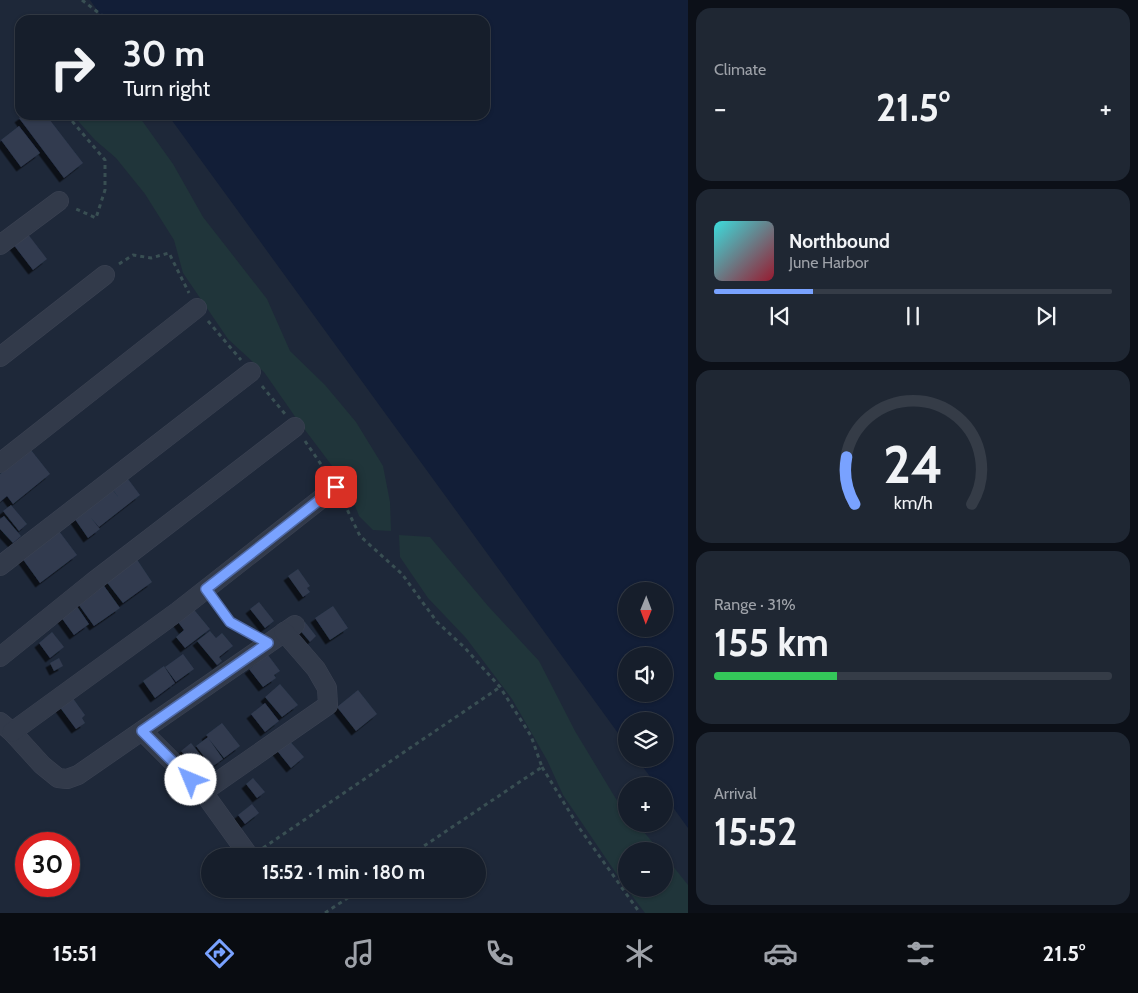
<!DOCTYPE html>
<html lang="en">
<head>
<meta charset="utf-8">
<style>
  :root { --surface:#161e2b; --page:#1f2733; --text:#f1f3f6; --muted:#9ea2a9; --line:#353c47; --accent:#79a2ff }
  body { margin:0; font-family:Cabin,sans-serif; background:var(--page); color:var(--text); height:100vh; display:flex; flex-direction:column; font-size:19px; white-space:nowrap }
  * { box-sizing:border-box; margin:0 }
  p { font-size:16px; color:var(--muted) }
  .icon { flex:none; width:28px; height:28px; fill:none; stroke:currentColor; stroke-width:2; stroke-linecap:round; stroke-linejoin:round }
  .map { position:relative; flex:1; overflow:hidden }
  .panel { display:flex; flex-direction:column; gap:8px; padding:8px; background:#0c1018; width:450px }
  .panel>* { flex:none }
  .banner { position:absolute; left:15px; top:15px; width:475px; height:105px; border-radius:15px; box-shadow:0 1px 4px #0004,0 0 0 1px var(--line); background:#161e2b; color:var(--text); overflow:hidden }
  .needle { width:32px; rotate:181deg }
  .fabs { position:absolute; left:618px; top:582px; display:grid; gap:10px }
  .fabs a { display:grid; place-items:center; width:55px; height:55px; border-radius:50%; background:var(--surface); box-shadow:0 1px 4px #0004,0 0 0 1px var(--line); font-size:25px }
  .speed { position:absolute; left:15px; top:832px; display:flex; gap:10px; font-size:25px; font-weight:700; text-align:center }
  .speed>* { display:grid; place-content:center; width:65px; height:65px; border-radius:50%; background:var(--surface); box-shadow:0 1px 4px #0004,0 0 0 1px var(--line); line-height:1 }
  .speed .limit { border:8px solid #d22; background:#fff; color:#111 }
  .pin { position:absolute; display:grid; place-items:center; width:42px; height:42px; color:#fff; margin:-21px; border-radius:10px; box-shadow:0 2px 8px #0006 }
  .me { position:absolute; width:55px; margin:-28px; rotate:315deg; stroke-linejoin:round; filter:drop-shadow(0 0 4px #0008) }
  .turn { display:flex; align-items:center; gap:18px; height:105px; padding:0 25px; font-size:22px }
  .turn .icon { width:65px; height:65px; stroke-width:2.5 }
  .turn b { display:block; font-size:35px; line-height:42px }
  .big { font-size:38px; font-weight:700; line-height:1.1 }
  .panel .widget { flex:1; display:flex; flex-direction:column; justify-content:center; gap:8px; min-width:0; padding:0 18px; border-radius:15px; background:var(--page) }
  .panel .dial { align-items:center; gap:0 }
  .dial svg { height:130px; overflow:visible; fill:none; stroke:var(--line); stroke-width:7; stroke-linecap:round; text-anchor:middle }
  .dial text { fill:var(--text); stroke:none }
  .song { display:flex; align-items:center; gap:15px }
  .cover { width:60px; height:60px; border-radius:8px; background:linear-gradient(135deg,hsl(180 70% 55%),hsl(350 70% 35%)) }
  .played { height:5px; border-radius:2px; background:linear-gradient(90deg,var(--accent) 25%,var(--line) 25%) }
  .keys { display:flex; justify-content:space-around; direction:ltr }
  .heat { display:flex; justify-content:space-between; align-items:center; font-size:28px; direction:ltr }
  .charge { height:8px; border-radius:4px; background:linear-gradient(90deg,#34c759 31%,var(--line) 0) }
  .trip { position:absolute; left:201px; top:848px; width:285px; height:50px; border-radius:25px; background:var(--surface); box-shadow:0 1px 4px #0004,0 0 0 1px var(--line); font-weight:700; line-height:50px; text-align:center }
  .menu { display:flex; height:80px; justify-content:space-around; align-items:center; background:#090c11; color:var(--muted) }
  .menu .icon { width:35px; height:35px }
  .menu .current { color:var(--accent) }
  .menu b { font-size:22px; color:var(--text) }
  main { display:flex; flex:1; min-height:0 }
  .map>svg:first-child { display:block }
</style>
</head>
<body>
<main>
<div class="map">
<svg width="688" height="913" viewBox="0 0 688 913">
  <defs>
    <filter id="shadow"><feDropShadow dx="-4.5" dy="4.5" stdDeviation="0" flood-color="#0009"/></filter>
  </defs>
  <rect width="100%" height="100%" fill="#1e2839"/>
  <g fill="#20353a">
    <path d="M75,115H138L173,164L203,217L267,299L290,351L325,385L356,422L383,466L390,502L391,531L373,530L359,516L348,487L296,418L264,372L228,339L183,273L174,240L145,194L116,158L95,140L79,122Z"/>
    <path d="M399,535L430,537L488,606L539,661L575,731L616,799L626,811V824H637L660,851H626V888L563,795L547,760L512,699L466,638L428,598L400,557Z"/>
    <path d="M664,855L688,885V913H645L627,889H664Z"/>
  </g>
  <path fill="#121e37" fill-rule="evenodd" d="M90,0H688V828L664,795V786H657L637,759H664V721H626V744L168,115H485V20H104ZM626,591H664V629H626ZM626,656H664V694H626Z"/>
  <g fill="#303b50" filter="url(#shadow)">
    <path d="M23,115H46L83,163L64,178L19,118Z"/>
    <path d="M19,126L40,153L21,167L1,140Z"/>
    <path d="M27,233L47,259L33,270L13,244Z"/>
    <path d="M31,450L50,474L13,504L7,496L0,502V474Z"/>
    <path d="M125,475L140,495L99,527L91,518L100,529L88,538L70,512L108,484L119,498L110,486Z"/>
    <path d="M11,505L27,524L19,531L3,511Z"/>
    <path d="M4,516L21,536L13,543L0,529V519Z"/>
    <path d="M59,531L77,555L40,583L22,558Z"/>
    <path d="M136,558L152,582L123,603L105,580Z"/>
    <path d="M298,569L310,586L307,588L310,592L303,597L288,576Z"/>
    <path d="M102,583L120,608L94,626L76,601Z"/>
    <path d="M74,602L89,624L74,635L58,613Z"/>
    <path d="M259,602L274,621L265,628L250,609Z"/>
    <path d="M191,606L210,629L185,648L176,637L184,630L175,618Z"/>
    <path d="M333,606L348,628L330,640L315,618Z"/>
    <path d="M305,622L316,636L310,642L298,628Z"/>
    <path d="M210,631L216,638L222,633L233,646L219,657L222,661L217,665L197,641Z"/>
    <path d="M52,632L64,647L50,658L39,643Z"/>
    <path d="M265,651L280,671L274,675L276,678L263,687L249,669L261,660Z"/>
    <path d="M183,654L194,669L176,682L165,667Z"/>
    <path d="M59,658L63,666L54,671L50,663Z"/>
    <path d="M164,666L175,683L155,698L143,681Z"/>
    <path d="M280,684L298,705L282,717L265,697Z"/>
    <path d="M358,690L377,714L356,731L337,707Z"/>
    <path d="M72,697L85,715L82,718L85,723L76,729L59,706Z"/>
    <path d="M265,703L279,721L265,732L251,714Z"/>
    <path d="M222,723L240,746L224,758L209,739L223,759L212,767L196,746L208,737L206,735Z"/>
    <path d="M286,737L304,757L291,768L274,747Z"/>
    <path d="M191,743L211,768L201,776L181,751Z"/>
    <path d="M253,778L265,792L257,798L246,784Z"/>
    <path d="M252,804L259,813L245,824L238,815Z"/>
  </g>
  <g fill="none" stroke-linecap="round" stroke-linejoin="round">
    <g stroke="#3c4353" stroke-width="10">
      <path id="service" d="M206,589L230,622L268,643"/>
    </g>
    <g stroke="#3c4353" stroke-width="20">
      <g id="minor">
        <path d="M0,245L59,201"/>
        <path d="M0,357L105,275"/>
        <path d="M0,463L197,308"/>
        <path d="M0,566L251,372"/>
        <path d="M0,657L93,582L295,427"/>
        <path d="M0,722L12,732L42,765L58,778L67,779L78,775L295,625"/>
        <path d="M142,731L203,792L249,856"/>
        <path d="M12,732L177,612L336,487"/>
        <path d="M203,792L328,705L327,688L316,669L284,632"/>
      </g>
    </g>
    <g stroke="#394f53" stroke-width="3" stroke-dasharray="4 4" stroke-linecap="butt">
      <path d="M82,0L108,20"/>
      <path d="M67,115L105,160V190L96,218L74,208"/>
      <path d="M119,264L133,255L151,258L169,253L189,293"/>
      <path d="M208,321L241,360"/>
      <path d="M262,386L285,414"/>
      <path d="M305,441L327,473"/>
      <path d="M344,503L360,536L402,574L437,622L464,647L500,687L531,736L542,767L409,856"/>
      <path d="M542,767L580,829L640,913"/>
      <path d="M263,848L500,687"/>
      <path d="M325,913L361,889"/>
    </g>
    <use href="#service" stroke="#323a4a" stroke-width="9"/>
    <use href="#minor" stroke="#323a4a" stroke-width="19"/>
  </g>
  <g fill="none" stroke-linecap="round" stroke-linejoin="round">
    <g stroke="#4f69a6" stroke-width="12">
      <path id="route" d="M191,780L142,731L268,643L230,622L206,589L336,487"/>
    </g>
    <use href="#route" stroke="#79a2ff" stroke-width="9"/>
  </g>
</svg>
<div class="fabs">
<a><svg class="needle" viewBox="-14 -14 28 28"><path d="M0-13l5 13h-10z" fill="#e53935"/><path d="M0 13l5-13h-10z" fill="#9ea2a9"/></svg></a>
<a><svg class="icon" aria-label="sound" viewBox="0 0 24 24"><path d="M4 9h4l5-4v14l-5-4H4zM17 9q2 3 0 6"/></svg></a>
<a><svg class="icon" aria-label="layers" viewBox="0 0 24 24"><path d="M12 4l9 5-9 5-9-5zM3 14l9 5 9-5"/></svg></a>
<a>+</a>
<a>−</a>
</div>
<div class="speed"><div class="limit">30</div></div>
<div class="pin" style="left:336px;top:487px;background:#d93025"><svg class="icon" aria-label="arrive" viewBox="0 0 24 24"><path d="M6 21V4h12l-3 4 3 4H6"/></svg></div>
<svg class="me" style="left:191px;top:780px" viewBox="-20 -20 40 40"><circle r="19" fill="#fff"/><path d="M0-13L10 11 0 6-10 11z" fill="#79a2ff"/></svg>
<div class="trip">15:52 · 1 min · 180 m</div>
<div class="banner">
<div class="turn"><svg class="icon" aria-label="right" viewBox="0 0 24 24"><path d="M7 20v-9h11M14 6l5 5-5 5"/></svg><div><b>30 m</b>Turn right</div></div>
</div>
</div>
<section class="panel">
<div class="widget"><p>Climate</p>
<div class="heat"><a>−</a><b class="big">21.5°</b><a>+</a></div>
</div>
<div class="widget">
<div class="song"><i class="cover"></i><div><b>Northbound</b><p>June Harbor</p></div></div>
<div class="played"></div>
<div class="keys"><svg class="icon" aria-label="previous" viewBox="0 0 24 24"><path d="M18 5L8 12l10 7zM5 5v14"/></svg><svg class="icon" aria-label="pause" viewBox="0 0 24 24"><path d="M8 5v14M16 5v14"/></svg><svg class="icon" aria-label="next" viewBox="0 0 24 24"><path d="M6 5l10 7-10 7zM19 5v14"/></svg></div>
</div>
<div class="widget dial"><svg viewBox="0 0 100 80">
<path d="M14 69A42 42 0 1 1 86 69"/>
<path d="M14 69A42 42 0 0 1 9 40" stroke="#79a2ff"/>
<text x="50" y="56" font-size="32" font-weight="700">24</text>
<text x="50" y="72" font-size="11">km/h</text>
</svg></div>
<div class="widget"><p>Range · 31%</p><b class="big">155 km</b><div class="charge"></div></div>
<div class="widget"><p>Arrival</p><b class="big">15:52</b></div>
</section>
</main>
<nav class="menu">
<b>15:51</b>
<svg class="icon current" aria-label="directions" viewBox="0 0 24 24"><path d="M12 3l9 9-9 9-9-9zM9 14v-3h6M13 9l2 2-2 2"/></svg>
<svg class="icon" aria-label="music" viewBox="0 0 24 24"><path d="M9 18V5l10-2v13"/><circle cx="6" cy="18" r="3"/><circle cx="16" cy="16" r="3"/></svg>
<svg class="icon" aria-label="phone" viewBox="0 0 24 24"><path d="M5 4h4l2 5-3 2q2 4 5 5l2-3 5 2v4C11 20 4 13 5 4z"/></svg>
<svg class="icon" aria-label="climate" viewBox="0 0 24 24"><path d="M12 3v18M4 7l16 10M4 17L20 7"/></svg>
<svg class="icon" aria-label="car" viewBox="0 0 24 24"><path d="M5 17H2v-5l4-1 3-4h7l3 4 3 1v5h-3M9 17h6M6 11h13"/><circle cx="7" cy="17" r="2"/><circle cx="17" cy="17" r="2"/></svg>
<svg class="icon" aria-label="filters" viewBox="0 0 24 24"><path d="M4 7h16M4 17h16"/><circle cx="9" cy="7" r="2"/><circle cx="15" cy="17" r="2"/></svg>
<b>21.5°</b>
</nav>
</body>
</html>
